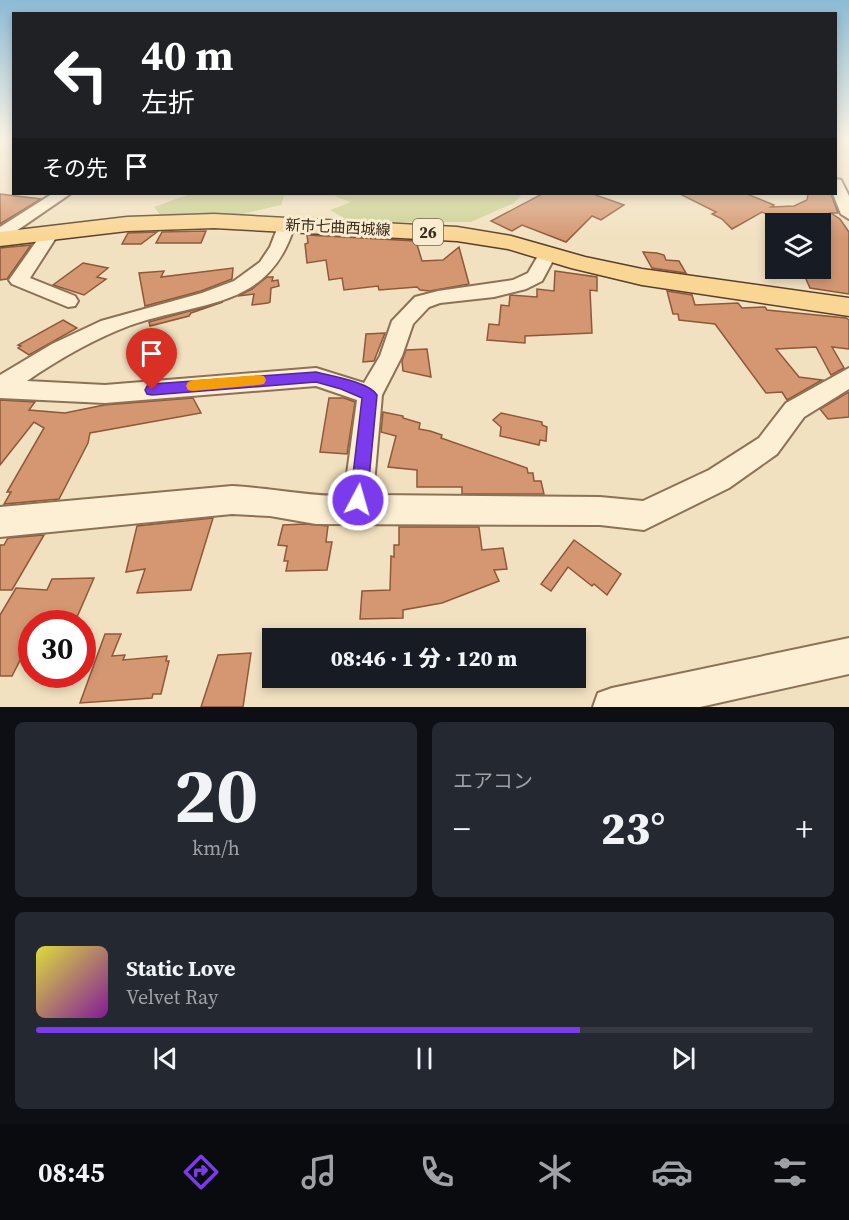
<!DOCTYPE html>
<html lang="ja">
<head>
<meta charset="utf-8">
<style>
  :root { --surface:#171b24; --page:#242831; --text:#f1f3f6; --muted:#9ea1a6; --line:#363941; --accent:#7c3aed }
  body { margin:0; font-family:"Source Serif 4","Noto Sans JP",serif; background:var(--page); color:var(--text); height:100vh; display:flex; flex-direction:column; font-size:22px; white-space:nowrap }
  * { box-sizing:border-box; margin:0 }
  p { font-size:20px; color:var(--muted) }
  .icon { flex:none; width:33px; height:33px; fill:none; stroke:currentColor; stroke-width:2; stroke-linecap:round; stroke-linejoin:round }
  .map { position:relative; height:707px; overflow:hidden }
  .panel { display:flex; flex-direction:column; gap:15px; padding:15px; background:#0d0f14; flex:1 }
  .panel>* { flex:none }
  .top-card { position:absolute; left:12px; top:12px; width:825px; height:183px; border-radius:0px; box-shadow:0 3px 9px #0003; background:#202124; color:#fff; overflow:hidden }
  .tools { position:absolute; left:765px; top:213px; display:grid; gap:12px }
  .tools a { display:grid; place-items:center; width:66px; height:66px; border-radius:0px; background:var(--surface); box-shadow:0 3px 9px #0003; font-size:30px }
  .speed { position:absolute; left:18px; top:610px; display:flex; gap:12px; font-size:30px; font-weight:700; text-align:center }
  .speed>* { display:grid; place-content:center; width:78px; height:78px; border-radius:50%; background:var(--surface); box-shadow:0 3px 9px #0003; line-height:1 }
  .speed .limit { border:9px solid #d22; background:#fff; color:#111 }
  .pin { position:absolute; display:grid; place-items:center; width:51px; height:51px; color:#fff; margin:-62px -26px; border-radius:50% 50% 50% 0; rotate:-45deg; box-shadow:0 0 6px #0007 }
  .pin .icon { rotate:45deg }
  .me { position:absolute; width:66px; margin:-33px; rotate:6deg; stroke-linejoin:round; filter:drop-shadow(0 0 4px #0008) }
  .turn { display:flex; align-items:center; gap:21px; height:126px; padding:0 30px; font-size:27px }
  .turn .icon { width:78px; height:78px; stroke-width:2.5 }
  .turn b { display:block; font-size:42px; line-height:51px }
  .then { display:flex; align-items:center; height:57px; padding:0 30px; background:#0003; gap:12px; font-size:22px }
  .big { font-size:45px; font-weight:800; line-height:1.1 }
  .panel .card { flex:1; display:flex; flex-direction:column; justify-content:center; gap:9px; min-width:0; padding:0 21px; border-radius:9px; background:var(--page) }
  .panel .dial { align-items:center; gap:0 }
  .dial b { font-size:78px; line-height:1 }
  .song { display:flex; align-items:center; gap:18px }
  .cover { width:72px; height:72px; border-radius:9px; background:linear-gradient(135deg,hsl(60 70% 55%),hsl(290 70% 35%)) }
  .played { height:6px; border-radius:3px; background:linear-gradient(90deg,var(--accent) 70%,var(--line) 70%) }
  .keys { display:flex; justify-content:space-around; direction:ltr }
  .heat { display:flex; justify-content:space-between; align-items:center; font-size:33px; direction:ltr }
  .panel .tiles { flex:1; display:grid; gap:15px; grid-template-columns:1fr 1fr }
  .card:last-child { grid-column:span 2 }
  .trip { position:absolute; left:262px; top:628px; width:324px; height:60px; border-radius:0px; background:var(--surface); box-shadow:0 3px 9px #0003; font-weight:800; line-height:60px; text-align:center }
  .tab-bar { display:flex; height:96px; justify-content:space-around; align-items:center; background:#090b0e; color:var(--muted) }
  .tab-bar .icon { width:42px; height:42px }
  .tab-bar .selected { color:var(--accent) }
  .tab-bar b { font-size:27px; color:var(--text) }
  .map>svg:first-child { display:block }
</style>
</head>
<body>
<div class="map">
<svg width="849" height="707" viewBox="0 0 849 707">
  <rect width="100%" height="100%" fill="#f2e1c0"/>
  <path fill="#ccd193" d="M190,194H522L514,203L471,222H351L330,210L351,202L334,196H284L281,205L238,215L162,217L154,207Z"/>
  <g fill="#d49772" stroke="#8e5839" stroke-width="1.5">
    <path d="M0,194L41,199L0,224Z"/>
    <path d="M542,194H593L624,205L601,220L592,216L566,242L522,225L512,231L491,221Z"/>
    <path d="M680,194H747L774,205L771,207L794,206L807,200L808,194H831L838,213H831L840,219L849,232V294L810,288L801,268H820V224H787L762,212L732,229L722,219L712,214L716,212Z"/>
    <path d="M206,231L201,243H156L162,232Z"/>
    <path d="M157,232L141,244H122L128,233Z"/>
    <path d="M307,235L416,241L422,261L443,260L459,247L469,284L430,291L420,290L417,287L379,290L378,286L344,290L342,278L329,280L326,260L307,263L305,244L308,243Z"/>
    <path d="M31,245L7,279L0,280V248Z"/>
    <path d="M643,252L657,253L664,255L666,260L679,261L686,273L652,268Z"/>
    <path d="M83,263L108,268L97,277L106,279L84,295L53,285Z"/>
    <path d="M233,268L232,279L201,291L145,306L139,273L164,271L161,277Z"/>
    <path d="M555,271L597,277V291L590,290L592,333L525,336V343L487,340L489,324L499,325L501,305L509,306L510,295L537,297V289L554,291Z"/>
    <path d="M267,277H273L272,281L278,280L279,286L271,288L270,302L268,303L252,305L254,294L238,296L252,289Z"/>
    <path d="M667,291L692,295L695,305L738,303L742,308L765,307L767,310L846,318L849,320V349L832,347L844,368L831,375L816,347L776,349L799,377L822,380L787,400L782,392L766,393L715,324L679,320L678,314H673Z"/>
    <path d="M223,302L191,313L189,316L150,326L149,322Z"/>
    <path d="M63,320L77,328L29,355L18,348L21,346L18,345Z"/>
    <path d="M385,333L374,361L363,362L366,334Z"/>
    <path d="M427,349L431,377L403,371L402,361L406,350Z"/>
    <path d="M849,392V417L828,419L820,409Z"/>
    <path d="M193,398L201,413L90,433L88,443L59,499L4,504L11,492H7L44,428L34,422L0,465V400L35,402L29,410L65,413L104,405Z"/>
    <path d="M329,398H344L355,402L347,454L320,452Z"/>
    <path d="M383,412L403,416V418L420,423L419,429L430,431L442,435L441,438L527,468L528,473H533L534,481H541L544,494H462V487H417V470L388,467L396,436L381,432Z"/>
    <path d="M501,413L542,422V425L547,427L546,441L540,440L539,445L500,436L501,427L493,420Z"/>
    <path d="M213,518L191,590L137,593L145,569L126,572L137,526Z"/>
    <path d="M305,524L328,526L326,542H332L327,570L286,571L288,561H284L287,546L278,545L283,525Z"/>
    <path d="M399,527H479L482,550L503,548L507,569L494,570L499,581L442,603L403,610V618L360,619L362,591L390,590L391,556L394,557V545H399Z"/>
    <path d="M44,535L12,590H0V545H4L8,538Z"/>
    <path d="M574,540L621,574L607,595L594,584L592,586L568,567L551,591L541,584Z"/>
    <path d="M94,578L74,624H32V637L12,676H0V615L16,588L47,590L52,579Z"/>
    <path d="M105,634H121L112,656L125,655L123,660L167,656L166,661H169L161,694H153L152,698L80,703Z"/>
    <path d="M251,653L243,707H201L218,655Z"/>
  </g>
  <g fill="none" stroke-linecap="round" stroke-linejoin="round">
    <g stroke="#8d7156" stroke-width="4">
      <g id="minor">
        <path d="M836,179L841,180L849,196V219L841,214L833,194H836Z"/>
        <path d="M52,194H70L6,238L0,239V227Z"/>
        <path d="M287,219L295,224C270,310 202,300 131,325C94,339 59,359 27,381L105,385L316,368L364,383L380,356L392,321L415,297L438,291L513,280L528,273L542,249H554L557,253L542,281L526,289L494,297L440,303L429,307L413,324L402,356L382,395L373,495L600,497L643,501L709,470L759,438L786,403L849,368V389L804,417L777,454L729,488L644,530L600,525L316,524L270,516L232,514L0,537V507L232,486C270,488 306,496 344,496L357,400L316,386L105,403L0,398V375L52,344L101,321L202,293L234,281L260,262L270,247L279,224Z"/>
        <path d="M51,228L57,229L59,233L30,278L75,296L78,301L75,306L68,307L12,284L9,280L45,229Z"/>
        <path d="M849,638V674L700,707H593L598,693L612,688Z"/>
      </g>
    </g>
    <g stroke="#5a3f2b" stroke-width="3">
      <path id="major" d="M214,214L457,227L511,236L585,257L642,269L849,298V316L642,285L571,268L508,249L457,241L214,228L127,231L0,246V232L127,217Z"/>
    </g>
    <use href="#minor" fill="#fcefd4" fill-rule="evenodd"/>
    <use href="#major" fill="#f9d694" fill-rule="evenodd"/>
  </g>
  <linearGradient id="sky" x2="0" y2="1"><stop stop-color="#8cbad5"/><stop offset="0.58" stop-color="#f9f2e3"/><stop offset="1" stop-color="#f9f2e3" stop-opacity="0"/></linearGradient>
  <rect width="849" height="238" fill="url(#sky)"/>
  <path fill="#7c3aed" stroke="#51269a" stroke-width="1.5" d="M316,372C331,376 369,382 377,395L367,500L365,506L358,509L352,506L350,500L362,398L341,389L316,382L152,395L147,394L145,390L147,386L152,384Z"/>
  <path fill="#f59e0b" d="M258,375L264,376L266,380L264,384L258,385L193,391L188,390L186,386L188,382L193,380Z"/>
  <g text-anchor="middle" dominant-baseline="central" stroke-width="6" stroke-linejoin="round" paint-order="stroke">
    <g font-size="15" fill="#3b2a1c" stroke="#f9ecd0">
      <text transform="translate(338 227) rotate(3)">新市七曲西城線</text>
    </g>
    <rect fill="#f9ecd0" stroke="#746452" stroke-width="1.5" x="413" y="219" width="30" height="26" rx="4.5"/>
    <g font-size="16" font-weight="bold" fill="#3b2a1c">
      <text x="428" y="232">26</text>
    </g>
  </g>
</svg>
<div class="tools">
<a><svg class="icon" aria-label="layers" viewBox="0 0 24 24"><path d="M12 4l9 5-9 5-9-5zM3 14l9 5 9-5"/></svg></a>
</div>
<div class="speed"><div class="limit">30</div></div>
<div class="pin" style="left:152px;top:390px;background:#d93025"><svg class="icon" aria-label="arrive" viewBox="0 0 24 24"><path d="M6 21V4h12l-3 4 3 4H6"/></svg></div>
<svg class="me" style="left:358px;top:500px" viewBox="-20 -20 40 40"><circle r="17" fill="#7c3aed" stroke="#fff" stroke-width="3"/><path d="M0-11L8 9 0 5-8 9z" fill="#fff"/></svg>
<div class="trip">08:46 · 1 分 · 120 m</div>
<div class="top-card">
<div class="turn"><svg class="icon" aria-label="left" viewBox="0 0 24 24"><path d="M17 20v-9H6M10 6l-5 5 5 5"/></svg><div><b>40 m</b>左折</div></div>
<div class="then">その先<svg class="icon" aria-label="arrive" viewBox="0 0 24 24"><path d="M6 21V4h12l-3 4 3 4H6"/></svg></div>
</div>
</div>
<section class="panel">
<div class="tiles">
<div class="card dial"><b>20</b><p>km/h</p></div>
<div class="card"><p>エアコン</p>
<div class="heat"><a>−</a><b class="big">23°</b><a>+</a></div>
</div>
<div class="card">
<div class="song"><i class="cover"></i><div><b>Static Love</b><p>Velvet Ray</p></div></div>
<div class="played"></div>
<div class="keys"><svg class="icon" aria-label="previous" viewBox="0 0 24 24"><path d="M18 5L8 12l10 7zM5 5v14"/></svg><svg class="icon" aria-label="pause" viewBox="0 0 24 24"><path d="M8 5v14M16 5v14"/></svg><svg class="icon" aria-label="next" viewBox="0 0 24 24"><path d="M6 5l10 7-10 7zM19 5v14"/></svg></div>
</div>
</div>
</section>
<nav class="tab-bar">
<b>08:45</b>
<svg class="icon selected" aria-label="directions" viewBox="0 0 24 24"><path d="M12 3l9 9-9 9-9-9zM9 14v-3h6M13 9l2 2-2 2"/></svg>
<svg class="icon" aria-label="music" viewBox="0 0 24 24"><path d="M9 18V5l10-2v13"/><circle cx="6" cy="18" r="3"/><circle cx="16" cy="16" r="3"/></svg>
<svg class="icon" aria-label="phone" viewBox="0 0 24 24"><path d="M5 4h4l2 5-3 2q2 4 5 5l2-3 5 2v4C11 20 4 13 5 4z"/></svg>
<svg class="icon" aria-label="climate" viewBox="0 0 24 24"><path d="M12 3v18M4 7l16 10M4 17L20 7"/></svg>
<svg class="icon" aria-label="car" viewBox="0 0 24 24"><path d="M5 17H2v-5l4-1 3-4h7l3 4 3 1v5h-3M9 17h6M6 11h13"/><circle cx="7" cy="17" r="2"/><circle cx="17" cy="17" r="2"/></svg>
<svg class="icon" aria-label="filters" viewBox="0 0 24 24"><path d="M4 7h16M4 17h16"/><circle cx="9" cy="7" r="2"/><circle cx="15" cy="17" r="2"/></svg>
</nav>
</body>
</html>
